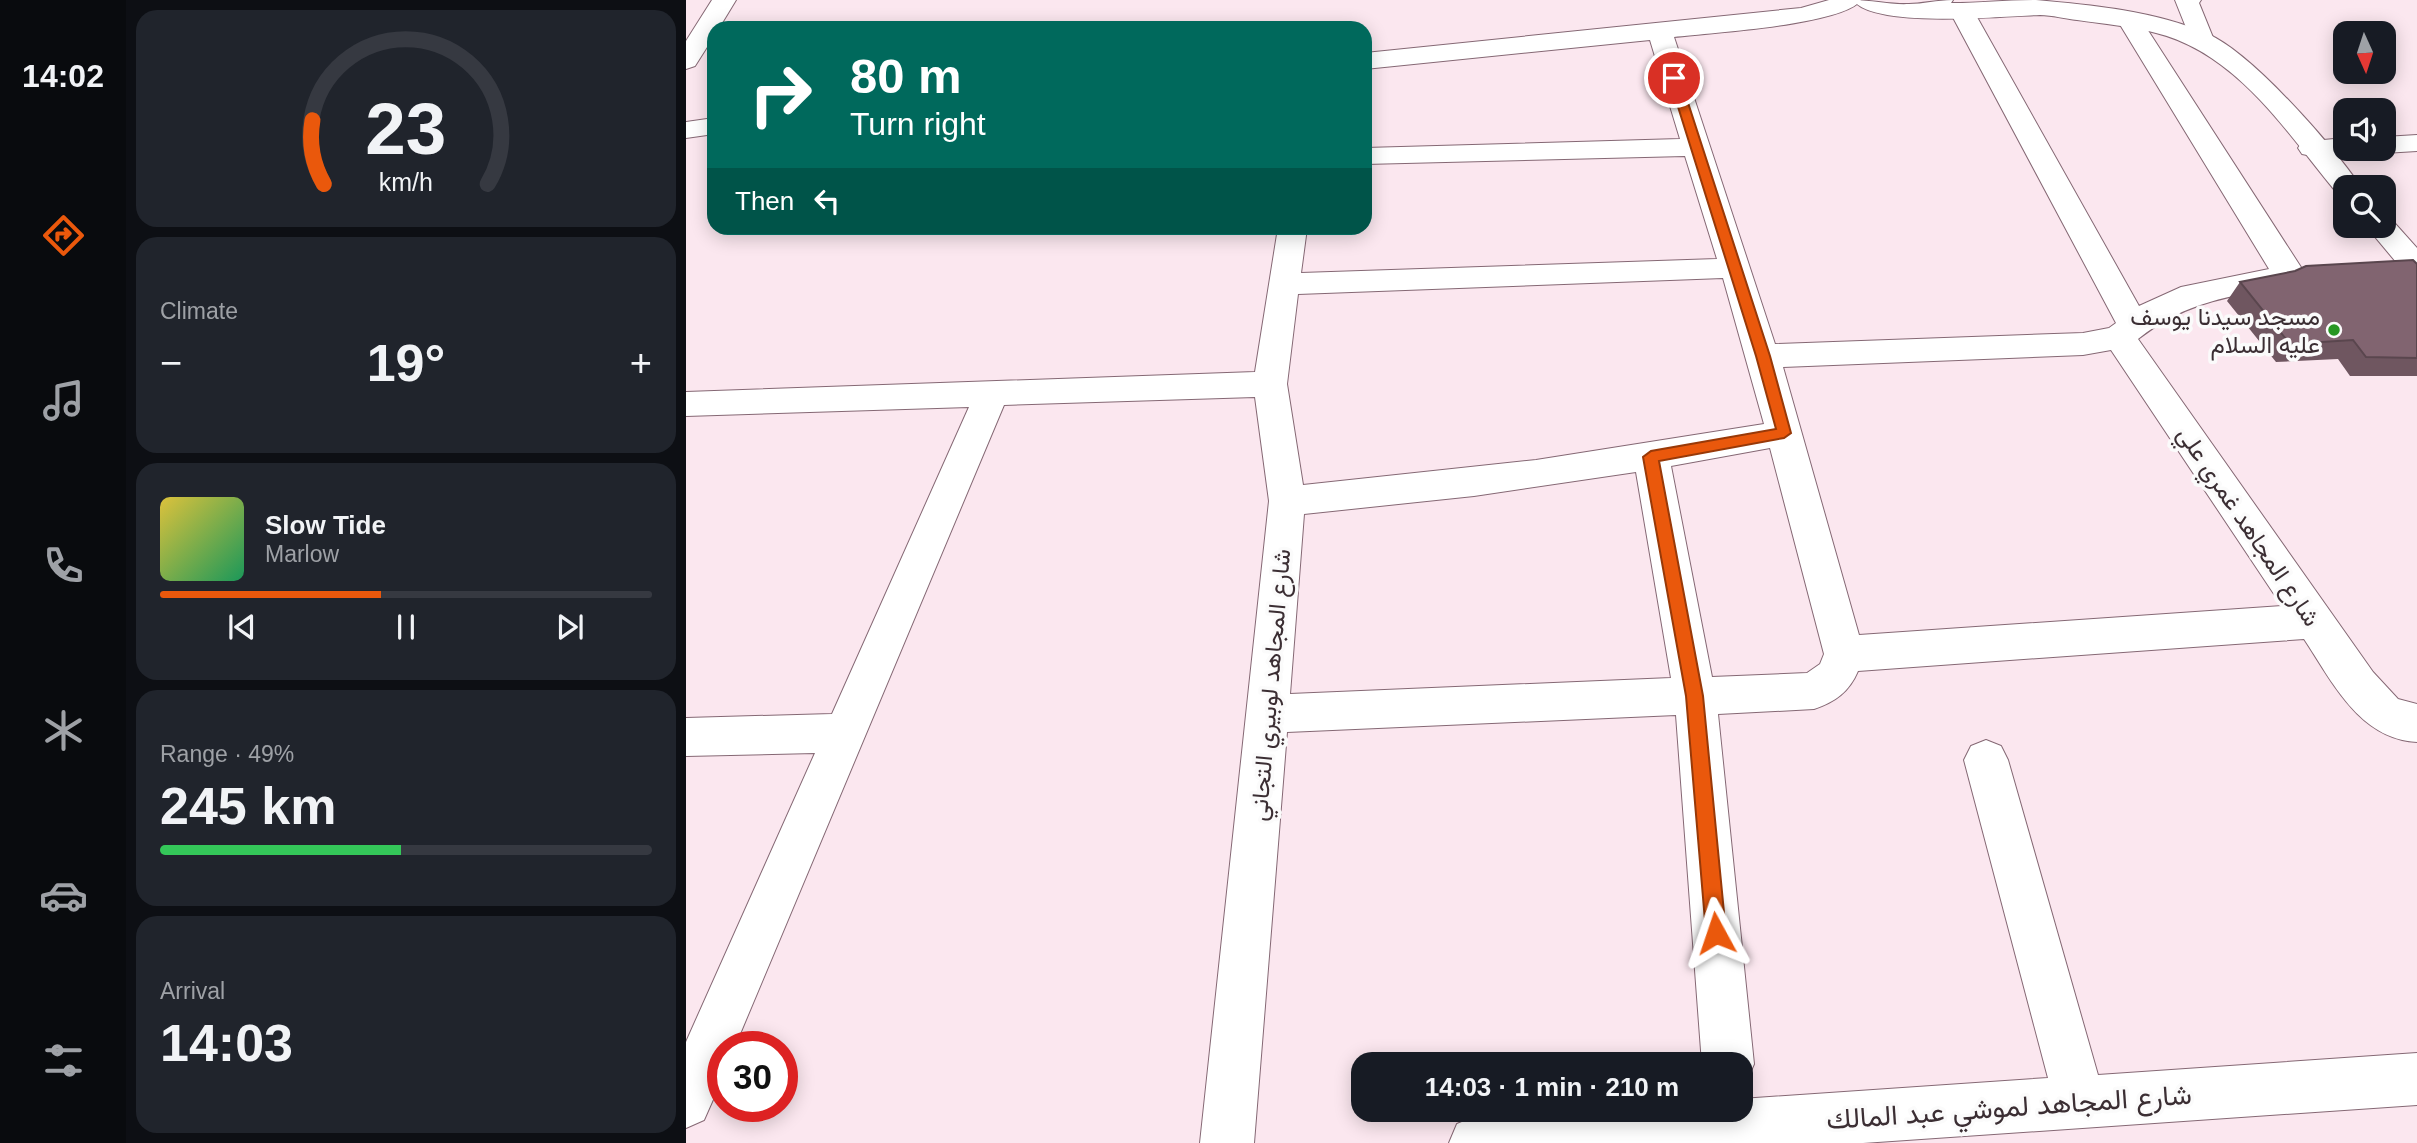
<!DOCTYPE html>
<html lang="en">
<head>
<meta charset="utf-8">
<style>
  :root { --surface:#171b24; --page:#20242c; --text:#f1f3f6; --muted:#9ea1a6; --line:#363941; --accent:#ea580c }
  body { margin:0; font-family:Helvetica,Vazirmatn,sans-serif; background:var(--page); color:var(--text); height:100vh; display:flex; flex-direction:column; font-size:26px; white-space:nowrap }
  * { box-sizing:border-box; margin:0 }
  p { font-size:23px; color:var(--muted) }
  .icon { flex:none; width:38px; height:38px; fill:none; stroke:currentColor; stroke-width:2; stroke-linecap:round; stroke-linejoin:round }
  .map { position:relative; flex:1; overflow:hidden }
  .drawer { display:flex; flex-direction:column; gap:10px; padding:10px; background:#0d0f14; width:560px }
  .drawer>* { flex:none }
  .guide { position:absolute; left:21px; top:21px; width:665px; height:214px; border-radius:21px; box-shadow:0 4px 18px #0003; background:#00695c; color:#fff; overflow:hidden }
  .needle { width:46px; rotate:177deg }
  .buttons { position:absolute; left:1647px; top:21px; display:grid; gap:14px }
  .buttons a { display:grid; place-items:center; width:63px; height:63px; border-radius:14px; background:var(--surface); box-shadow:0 4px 18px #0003; font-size:35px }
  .speed { position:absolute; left:21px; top:1031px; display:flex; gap:14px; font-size:35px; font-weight:700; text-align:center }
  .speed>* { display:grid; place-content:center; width:91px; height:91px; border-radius:50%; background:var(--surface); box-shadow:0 4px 18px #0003; line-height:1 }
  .speed .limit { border:10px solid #d22; background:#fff; color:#111 }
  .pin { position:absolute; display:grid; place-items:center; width:60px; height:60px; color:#fff; margin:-30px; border:4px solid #fff; border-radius:50%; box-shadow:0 2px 7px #0007 }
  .me { position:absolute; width:77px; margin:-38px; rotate:355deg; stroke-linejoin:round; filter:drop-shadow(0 0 5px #0008) }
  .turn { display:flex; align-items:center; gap:24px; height:147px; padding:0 28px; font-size:32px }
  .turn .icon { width:91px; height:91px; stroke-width:2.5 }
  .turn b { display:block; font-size:49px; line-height:60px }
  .then { display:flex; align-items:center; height:66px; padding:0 28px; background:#0003; gap:14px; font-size:26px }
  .big { font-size:52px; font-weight:800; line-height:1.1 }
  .drawer .tile { flex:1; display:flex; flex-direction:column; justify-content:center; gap:10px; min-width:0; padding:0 24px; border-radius:21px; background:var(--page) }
  .drawer .dial { align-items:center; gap:0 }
  .dial svg { height:182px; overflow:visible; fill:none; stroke:var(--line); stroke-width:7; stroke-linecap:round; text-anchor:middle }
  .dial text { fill:var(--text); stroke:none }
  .song { display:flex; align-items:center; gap:21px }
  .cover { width:84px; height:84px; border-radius:10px; background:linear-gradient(135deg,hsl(50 70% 55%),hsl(150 70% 35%)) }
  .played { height:7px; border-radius:4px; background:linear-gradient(90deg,var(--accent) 45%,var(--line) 45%) }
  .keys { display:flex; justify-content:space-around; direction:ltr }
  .heat { display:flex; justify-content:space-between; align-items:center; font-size:38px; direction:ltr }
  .charge { height:10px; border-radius:5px; background:linear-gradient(90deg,#34c759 49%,var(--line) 0) }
  .trip { position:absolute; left:665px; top:1052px; width:402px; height:70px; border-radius:21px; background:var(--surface); box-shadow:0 4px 18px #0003; font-weight:800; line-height:70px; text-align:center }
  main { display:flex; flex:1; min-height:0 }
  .tab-bar { display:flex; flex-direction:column; width:126px; justify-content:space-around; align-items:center; background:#090b0e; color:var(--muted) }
  .tab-bar .icon { width:49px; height:49px }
  .tab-bar .selected { color:var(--accent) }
  .tab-bar b { font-size:32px; color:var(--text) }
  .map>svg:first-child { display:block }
</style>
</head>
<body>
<main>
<nav class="tab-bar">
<b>14:02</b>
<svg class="icon selected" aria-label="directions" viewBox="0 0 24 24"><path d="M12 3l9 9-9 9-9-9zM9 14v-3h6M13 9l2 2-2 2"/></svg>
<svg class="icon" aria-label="music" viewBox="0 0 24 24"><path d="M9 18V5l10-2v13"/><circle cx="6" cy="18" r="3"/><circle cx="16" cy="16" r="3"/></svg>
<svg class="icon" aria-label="phone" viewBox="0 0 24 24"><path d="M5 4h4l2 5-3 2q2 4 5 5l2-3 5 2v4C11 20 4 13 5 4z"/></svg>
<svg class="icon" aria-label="climate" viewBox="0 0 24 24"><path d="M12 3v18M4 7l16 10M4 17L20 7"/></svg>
<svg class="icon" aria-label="car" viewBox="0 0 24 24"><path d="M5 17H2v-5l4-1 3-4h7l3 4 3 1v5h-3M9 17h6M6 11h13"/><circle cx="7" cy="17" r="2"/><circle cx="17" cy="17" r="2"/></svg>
<svg class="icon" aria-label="filters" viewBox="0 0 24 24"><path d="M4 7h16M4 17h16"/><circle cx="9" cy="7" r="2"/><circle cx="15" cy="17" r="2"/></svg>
</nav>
<section class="drawer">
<div class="tile dial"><svg viewBox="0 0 100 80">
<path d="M14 69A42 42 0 1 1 86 69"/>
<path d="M14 69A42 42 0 0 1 9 41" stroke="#ea580c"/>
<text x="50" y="56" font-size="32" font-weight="700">23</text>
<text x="50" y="72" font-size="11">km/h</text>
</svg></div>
<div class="tile"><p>Climate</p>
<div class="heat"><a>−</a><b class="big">19°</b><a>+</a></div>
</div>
<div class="tile">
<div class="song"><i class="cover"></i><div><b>Slow Tide</b><p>Marlow</p></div></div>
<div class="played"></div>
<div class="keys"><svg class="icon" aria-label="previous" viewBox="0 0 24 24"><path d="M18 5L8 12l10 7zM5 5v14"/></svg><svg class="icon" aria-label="pause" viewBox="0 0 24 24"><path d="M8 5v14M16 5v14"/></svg><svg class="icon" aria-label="next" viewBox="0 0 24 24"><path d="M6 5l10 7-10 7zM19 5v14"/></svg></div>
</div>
<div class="tile"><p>Range · 49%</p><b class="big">245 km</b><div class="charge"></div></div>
<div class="tile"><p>Arrival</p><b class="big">14:03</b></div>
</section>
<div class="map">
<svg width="1731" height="1143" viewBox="0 0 1731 1143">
  <rect width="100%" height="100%" fill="#fbe7ef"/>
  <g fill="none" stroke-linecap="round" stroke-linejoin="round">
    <g stroke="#856874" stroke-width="2">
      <g id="minor">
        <path d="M26,0H50L33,28H28V36L9,66L0,69V41Z"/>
        <path d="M1143,0H1175C1158,25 1022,33 988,37L1089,344L1397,333L1423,328L1430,323L1263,10L1267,5H1283L1287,10L1453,306L1495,287L1583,269L1433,23L1436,18H1454L1620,275L1616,282L1605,285C1544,297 1502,300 1452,339L1687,672L1712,699L1731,704V742C1673,739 1646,681 1618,639L1172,671C1163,692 1149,702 1128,709L1032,714L1068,1064L1060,1082L1055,1084V1064H1016L990,715L601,732L568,1143H514L583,501L569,397L318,405L49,1046H37V1077L18,1120L0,1128V1042L129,753L0,756V718L146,714L283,407L0,416V392L569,372L592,228H621L615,273L1031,259L999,156L679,164V148L994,139L964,40L679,69V53L1115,8ZM1037,278L1078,424L850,460L617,485L601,384L612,294ZM1425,350L1596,606L1173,635L1097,367L1397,355ZM1084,448L1138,654L1134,664L1121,673L1026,677L985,466ZM950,472L985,678L604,694L618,514L788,496Z"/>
        <path d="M1489,0H1515L1513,3L1528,40L1525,45H1507Z"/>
        <path d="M28,118V134L0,138V122Z"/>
        <path d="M1731,135V151L1698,153L1687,149H1698V137Z"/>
        <path d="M1659,138V149H1671L1669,152L1626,156L1616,154L1612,148L1616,142Z"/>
        <path d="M1300,740L1315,746L1322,760L1412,1075L1731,1053V1105L1177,1143H763L771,1124L790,1116L892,1110H1055V1099L1362,1078L1278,760L1285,746Z"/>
      </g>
    </g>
    <g stroke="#856874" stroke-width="2">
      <g id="major">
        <path d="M1167,0C1186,0 1204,5 1223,4C1237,4 1251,0 1267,0L1265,3C1298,3 1317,0 1350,0C1406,5 1470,11 1522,34C1567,54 1646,145 1675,187H1659V195L1651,193C1601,133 1551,53 1470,33C1445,26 1418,24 1391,20C1380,19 1366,15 1354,15C1319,16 1187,29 1167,0Z"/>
        <path d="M1698,217L1705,219L1731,248V277L1720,274L1680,226H1698Z"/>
      </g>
    </g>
    <use href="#minor" fill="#fff" fill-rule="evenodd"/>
    <use href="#major" fill="#fff" fill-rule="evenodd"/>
  </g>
  <path fill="#6f5660" d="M1731,264V376H1664L1652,359L1590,362L1541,301L1554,282Z"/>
  <path fill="#816470" stroke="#5a464e" stroke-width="2" d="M1727,260L1731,264V358L1680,357L1667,340L1604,344L1554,282L1609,271L1620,266Z"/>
  <path fill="#ea580c" stroke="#983908" stroke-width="2" d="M988,75L994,78L1084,356L1105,433L1098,438L973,461L1017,696L1040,933L1037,940L1030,942L1023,940L1020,933L1000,696L957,457L965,451L1090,429L1070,356L983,78Z"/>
  <circle fill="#289723" stroke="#fbfbfb" stroke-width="2.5" cx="1648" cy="330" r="7"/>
  <g text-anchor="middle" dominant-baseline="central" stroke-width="7" stroke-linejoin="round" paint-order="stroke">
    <g font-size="24" fill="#3b2e33" stroke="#fbfbfb" text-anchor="end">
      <text x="1634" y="316">مسجد سيدنا يوسف<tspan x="1634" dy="28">عليه السلام</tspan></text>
    </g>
    <g font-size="24" fill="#3b2e33" stroke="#fbfbfb">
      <text transform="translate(1563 526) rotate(56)">شارع المجاهد غمري علي</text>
      <text transform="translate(584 685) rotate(-85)">شارع المجاهد لوبيري التجاني</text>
    </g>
    <g font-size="28" fill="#3b2e33" stroke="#fbfbfb">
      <text transform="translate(1323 1107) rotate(-4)">شارع المجاهد لموشي عبد المالك</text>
    </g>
  </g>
</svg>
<div class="buttons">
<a><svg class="needle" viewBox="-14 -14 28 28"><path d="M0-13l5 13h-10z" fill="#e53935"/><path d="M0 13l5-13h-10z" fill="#9ea1a6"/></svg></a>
<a><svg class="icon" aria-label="sound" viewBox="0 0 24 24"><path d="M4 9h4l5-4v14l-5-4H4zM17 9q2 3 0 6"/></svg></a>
<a><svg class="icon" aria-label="search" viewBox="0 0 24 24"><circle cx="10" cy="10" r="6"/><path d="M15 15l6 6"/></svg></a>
</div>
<div class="speed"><div class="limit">30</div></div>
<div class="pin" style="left:988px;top:78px;background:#d93025"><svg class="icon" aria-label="arrive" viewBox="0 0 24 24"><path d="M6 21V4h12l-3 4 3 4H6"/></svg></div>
<svg class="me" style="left:1030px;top:933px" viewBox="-20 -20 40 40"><path d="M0-17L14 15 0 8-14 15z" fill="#ea580c" stroke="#fff" stroke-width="4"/></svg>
<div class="trip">14:03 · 1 min · 210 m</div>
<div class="guide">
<div class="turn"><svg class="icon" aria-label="right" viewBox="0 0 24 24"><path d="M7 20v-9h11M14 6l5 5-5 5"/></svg><div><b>80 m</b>Turn right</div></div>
<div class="then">Then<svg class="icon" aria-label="left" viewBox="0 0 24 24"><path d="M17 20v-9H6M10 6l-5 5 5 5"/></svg></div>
</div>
</div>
</main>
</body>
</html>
